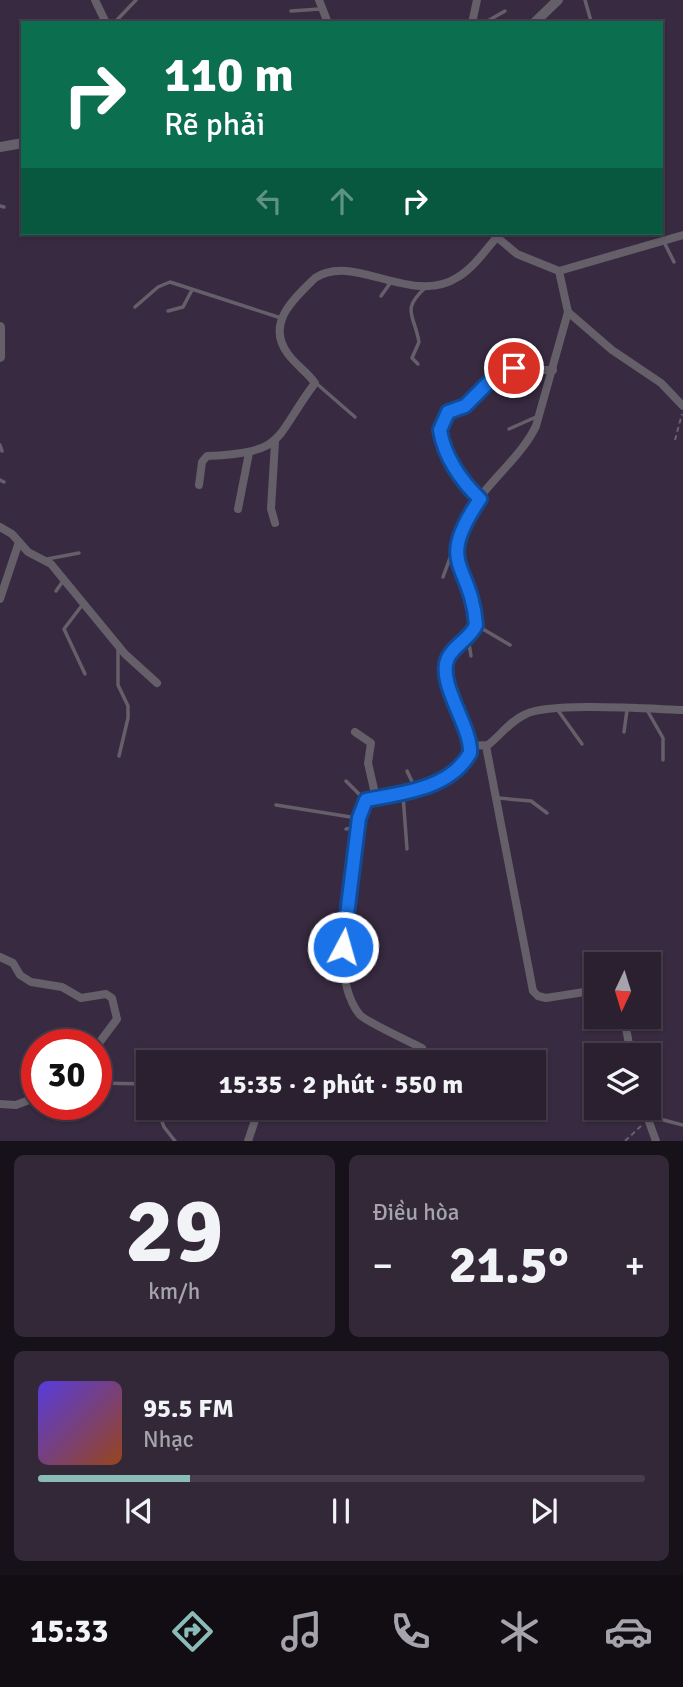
<!DOCTYPE html>
<html lang="vi">
<head>
<meta charset="utf-8">
<style>
  :root { --surface:#2a2030; --page:#322838; --text:#f1f3f6; --muted:#a5a3ab; --line:#463e4c; --accent:#8bbbb9 }
  body { margin:0; font-family:Signika,sans-serif; background:var(--page); color:var(--text); height:100vh; display:flex; flex-direction:column; font-size:26px; white-space:nowrap }
  * { box-sizing:border-box; margin:0 }
  p { font-size:23px; color:var(--muted) }
  .icon { flex:none; width:38px; height:38px; fill:none; stroke:currentColor; stroke-width:2; stroke-linecap:round; stroke-linejoin:round }
  .map { position:relative; height:1141px; overflow:hidden }
  .side { display:flex; flex-direction:column; gap:14px; padding:14px; background:#17121a; flex:1 }
  .side>* { flex:none }
  .guide { position:absolute; left:21px; top:21px; width:642px; height:214px; border-radius:0px; box-shadow:0 2px 5px #0004,0 0 0 2px var(--line); background:#0b6e4f; color:#fff; overflow:hidden }
  .needle { width:46px; rotate:184deg }
  .tools { position:absolute; left:584px; top:952px; display:grid; gap:14px }
  .tools a { display:grid; place-items:center; width:77px; height:77px; border-radius:0px; background:var(--surface); box-shadow:0 2px 5px #0004,0 0 0 2px var(--line); font-size:35px }
  .speed { position:absolute; left:21px; top:1029px; display:flex; gap:14px; font-size:35px; font-weight:700; text-align:center }
  .speed>* { display:grid; place-content:center; width:91px; height:91px; border-radius:50%; background:var(--surface); box-shadow:0 2px 5px #0004,0 0 0 2px var(--line); line-height:1 }
  .speed .limit { border:10px solid #d22; background:#fff; color:#111 }
  .pin { position:absolute; display:grid; place-items:center; width:60px; height:60px; color:#fff; margin:-30px; border:4px solid #fff; border-radius:50%; box-shadow:0 2px 7px #0007 }
  .me { position:absolute; width:77px; margin:-38px; rotate:6deg; stroke-linejoin:round; filter:drop-shadow(0 0 5px #0008) }
  .turn { display:flex; align-items:center; gap:24px; height:147px; padding:0 28px; font-size:32px }
  .turn .icon { width:91px; height:91px; stroke-width:2.5 }
  .turn b { display:block; font-size:49px; line-height:60px }
  .lanes { display:flex; align-items:center; height:66px; padding:0 28px; background:#0003; justify-content:center; gap:35px; direction:ltr }
  .lanes .off { opacity:.35 }
  .big { font-size:52px; font-weight:700; line-height:1.1 }
  .side .widget { flex:1; display:flex; flex-direction:column; justify-content:center; gap:10px; min-width:0; padding:0 24px; border-radius:10px; background:var(--page) }
  .side .dial { align-items:center; gap:0 }
  .dial b { font-size:91px; line-height:1 }
  .song { display:flex; align-items:center; gap:21px }
  .cover { width:84px; height:84px; border-radius:10px; background:linear-gradient(135deg,hsl(250 70% 55%),hsl(20 70% 35%)) }
  .played { height:7px; border-radius:4px; background:linear-gradient(90deg,var(--accent) 25%,var(--line) 25%) }
  .keys { display:flex; justify-content:space-around; direction:ltr }
  .heat { display:flex; justify-content:space-between; align-items:center; font-size:38px; direction:ltr }
  .side .tiles { flex:1; display:grid; gap:14px; grid-template-columns:1fr 1fr }
  .widget:last-child { grid-column:span 2 }
  .trip { position:absolute; left:136px; top:1050px; width:410px; height:70px; border-radius:0px; background:var(--surface); box-shadow:0 2px 5px #0004,0 0 0 2px var(--line); font-weight:700; line-height:70px; text-align:center }
  .tab-bar { display:flex; height:112px; justify-content:space-around; align-items:center; background:#110d13; color:var(--muted) }
  .tab-bar .icon { width:49px; height:49px }
  .tab-bar .selected { color:var(--accent) }
  .tab-bar b { font-size:32px; color:var(--text) }
  .map>svg:first-child { display:block }
</style>
</head>
<body>
<div class="map">
<svg width="683" height="1141" viewBox="0 0 683 1141">
  <rect width="100%" height="100%" fill="#382a40"/>
  <g fill="none" stroke-linecap="round" stroke-linejoin="round">
    <g stroke="#6b5f73" stroke-width="2" stroke-dasharray="5 3.5" stroke-linecap="butt">
      <path d="M675,440L682,414"/>
      <path d="M625,1141L642,1125"/>
    </g>
    <g stroke="#655f69" stroke-width="3.5">
      <path d="M585,0L591,21"/>
      <path d="M291,11L320,9"/>
      <path d="M114,23L136,0"/>
      <path d="M484,23L505,11"/>
      <path d="M0,206L4,207"/>
      <path d="M664,242L674,262"/>
      <path d="M381,296L391,282"/>
      <path d="M135,307L158,287L170,282L281,318"/>
      <path d="M168,311L183,307L192,290"/>
      <path d="M418,364L412,358L419,342C414,314 401,310 425,288"/>
      <path d="M317,384L355,417"/>
      <path d="M509,429L536,417"/>
      <path d="M0,445L2,451"/>
      <path d="M0,480L4,482"/>
      <path d="M47,559L79,553"/>
      <path d="M443,577L454,547"/>
      <path d="M56,591L63,581"/>
      <path d="M83,604L64,629L85,674"/>
      <path d="M476,625L510,645"/>
      <path d="M468,637L471,656"/>
      <path d="M118,650V685L128,706V718L119,756"/>
      <path d="M557,709L582,744"/>
      <path d="M647,710L663,738V760"/>
      <path d="M624,732L627,710"/>
      <path d="M407,771L415,788"/>
      <path d="M346,781L364,799"/>
      <path d="M403,795L407,849"/>
      <path d="M498,798L531,801L547,813"/>
      <path d="M276,805L357,818"/>
      <path d="M346,829L357,827"/>
      <path d="M96,1083L149,1084"/>
      <path d="M157,1108L164,1127L175,1141"/>
      <path d="M648,1116L683,1125"/>
    </g>
    <g stroke="#655f69" stroke-width="8">
      <path d="M95,0L106,23"/>
      <path d="M319,0L328,23"/>
      <path d="M472,23L477,0"/>
      <path d="M492,233L517,254L559,271L683,235"/>
      <path d="M568,312L612,350L661,383L683,406"/>
      <path d="M199,485L202,462L207,456C287,453 273,439 315,383C307,372 296,365 288,354C265,323 294,299 315,278C354,252 412,307 458,277C473,268 485,251 496,238"/>
      <path d="M480,499C461,481 431,443 444,416L465,406L504,370H553"/>
      <path d="M238,509L249,453"/>
      <path d="M275,523L271,509L275,442"/>
      <path d="M0,527L12,534L28,552L51,564L125,654L157,683"/>
      <path d="M0,599L19,542"/>
      <path d="M355,732L371,743L368,763L376,798"/>
      <path d="M470,746L488,745C501,735 510,721 526,714C551,702 651,709 683,710"/>
      <path d="M486,746L533,991L538,996L546,998L597,990"/>
      <path d="M0,957L13,963L20,975L31,982L62,987L81,998L106,994L112,998L117,1019L96,1047"/>
      <path d="M624,1017L631,1055"/>
      <path d="M422,1048C410,1042 367,1022 360,1015C325,973 352,869 359,818L366,800C402,792 450,789 469,753C473,727 436,682 448,658C454,645 470,639 476,625C474,598 456,574 456,546C457,505 519,464 536,426L568,312L559,271"/>
      <path d="M257,1058L260,1062"/>
      <path d="M0,1104L16,1105L37,1097"/>
      <path d="M644,1108L656,1141"/>
      <path d="M248,1141L259,1108"/>
    </g>
    <g stroke="#655f69" stroke-width="10">
      <path d="M534,23L558,0"/>
      <path d="M0,147L23,143"/>
      <path d="M0,327V357"/>
    </g>
  </g>
  <g fill="none" stroke-linecap="round" stroke-linejoin="round">
    <g stroke="#114b97" stroke-width="18">
      <path id="route" d="M343,947L359,818L366,800C402,793 450,789 470,753C472,727 436,682 448,658C454,645 470,639 476,625C471,561 434,567 480,499C461,481 444,456 440,430L448,412L465,406L498,373L514,368"/>
    </g>
    <use href="#route" stroke="#1a73e8" stroke-width="12"/>
  </g>
</svg>
<div class="tools">
<a><svg class="needle" viewBox="-14 -14 28 28"><path d="M0-13l5 13h-10z" fill="#e53935"/><path d="M0 13l5-13h-10z" fill="#a5a3ab"/></svg></a>
<a><svg class="icon" aria-label="layers" viewBox="0 0 24 24"><path d="M12 4l9 5-9 5-9-5zM3 14l9 5 9-5"/></svg></a>
</div>
<div class="speed"><div class="limit">30</div></div>
<div class="pin" style="left:514px;top:368px;background:#d93025"><svg class="icon" aria-label="arrive" viewBox="0 0 24 24"><path d="M6 21V4h12l-3 4 3 4H6"/></svg></div>
<svg class="me" style="left:343px;top:947px" viewBox="-20 -20 40 40"><circle r="17" fill="#1a73e8" stroke="#fff" stroke-width="3"/><path d="M0-11L8 9 0 5-8 9z" fill="#fff"/></svg>
<div class="trip">15:35 · 2 phút · 550 m</div>
<div class="guide">
<div class="turn"><svg class="icon" aria-label="right" viewBox="0 0 24 24"><path d="M7 20v-9h11M14 6l5 5-5 5"/></svg><div><b>110 m</b>Rẽ phải</div></div>
<div class="lanes"><svg class="icon off" aria-label="left" viewBox="0 0 24 24"><path d="M17 20v-9H6M10 6l-5 5 5 5"/></svg><svg class="icon off" aria-label="ahead" viewBox="0 0 24 24"><path d="M12 20V5M6 11l6-6 6 6"/></svg><svg class="icon" aria-label="right" viewBox="0 0 24 24"><path d="M7 20v-9h11M14 6l5 5-5 5"/></svg></div>
</div>
</div>
<section class="side">
<div class="tiles">
<div class="widget dial"><b>29</b><p>km/h</p></div>
<div class="widget"><p>Điều hòa</p>
<div class="heat"><a>−</a><b class="big">21.5°</b><a>+</a></div>
</div>
<div class="widget">
<div class="song"><i class="cover"></i><div><b>95.5 FM</b><p>Nhạc</p></div></div>
<div class="played"></div>
<div class="keys"><svg class="icon" aria-label="previous" viewBox="0 0 24 24"><path d="M18 5L8 12l10 7zM5 5v14"/></svg><svg class="icon" aria-label="pause" viewBox="0 0 24 24"><path d="M8 5v14M16 5v14"/></svg><svg class="icon" aria-label="next" viewBox="0 0 24 24"><path d="M6 5l10 7-10 7zM19 5v14"/></svg></div>
</div>
</div>
</section>
<nav class="tab-bar">
<b>15:33</b>
<svg class="icon selected" aria-label="directions" viewBox="0 0 24 24"><path d="M12 3l9 9-9 9-9-9zM9 14v-3h6M13 9l2 2-2 2"/></svg>
<svg class="icon" aria-label="music" viewBox="0 0 24 24"><path d="M9 18V5l10-2v13"/><circle cx="6" cy="18" r="3"/><circle cx="16" cy="16" r="3"/></svg>
<svg class="icon" aria-label="phone" viewBox="0 0 24 24"><path d="M5 4h4l2 5-3 2q2 4 5 5l2-3 5 2v4C11 20 4 13 5 4z"/></svg>
<svg class="icon" aria-label="climate" viewBox="0 0 24 24"><path d="M12 3v18M4 7l16 10M4 17L20 7"/></svg>
<svg class="icon" aria-label="car" viewBox="0 0 24 24"><path d="M5 17H2v-5l4-1 3-4h7l3 4 3 1v5h-3M9 17h6M6 11h13"/><circle cx="7" cy="17" r="2"/><circle cx="17" cy="17" r="2"/></svg>
</nav>
</body>
</html>
